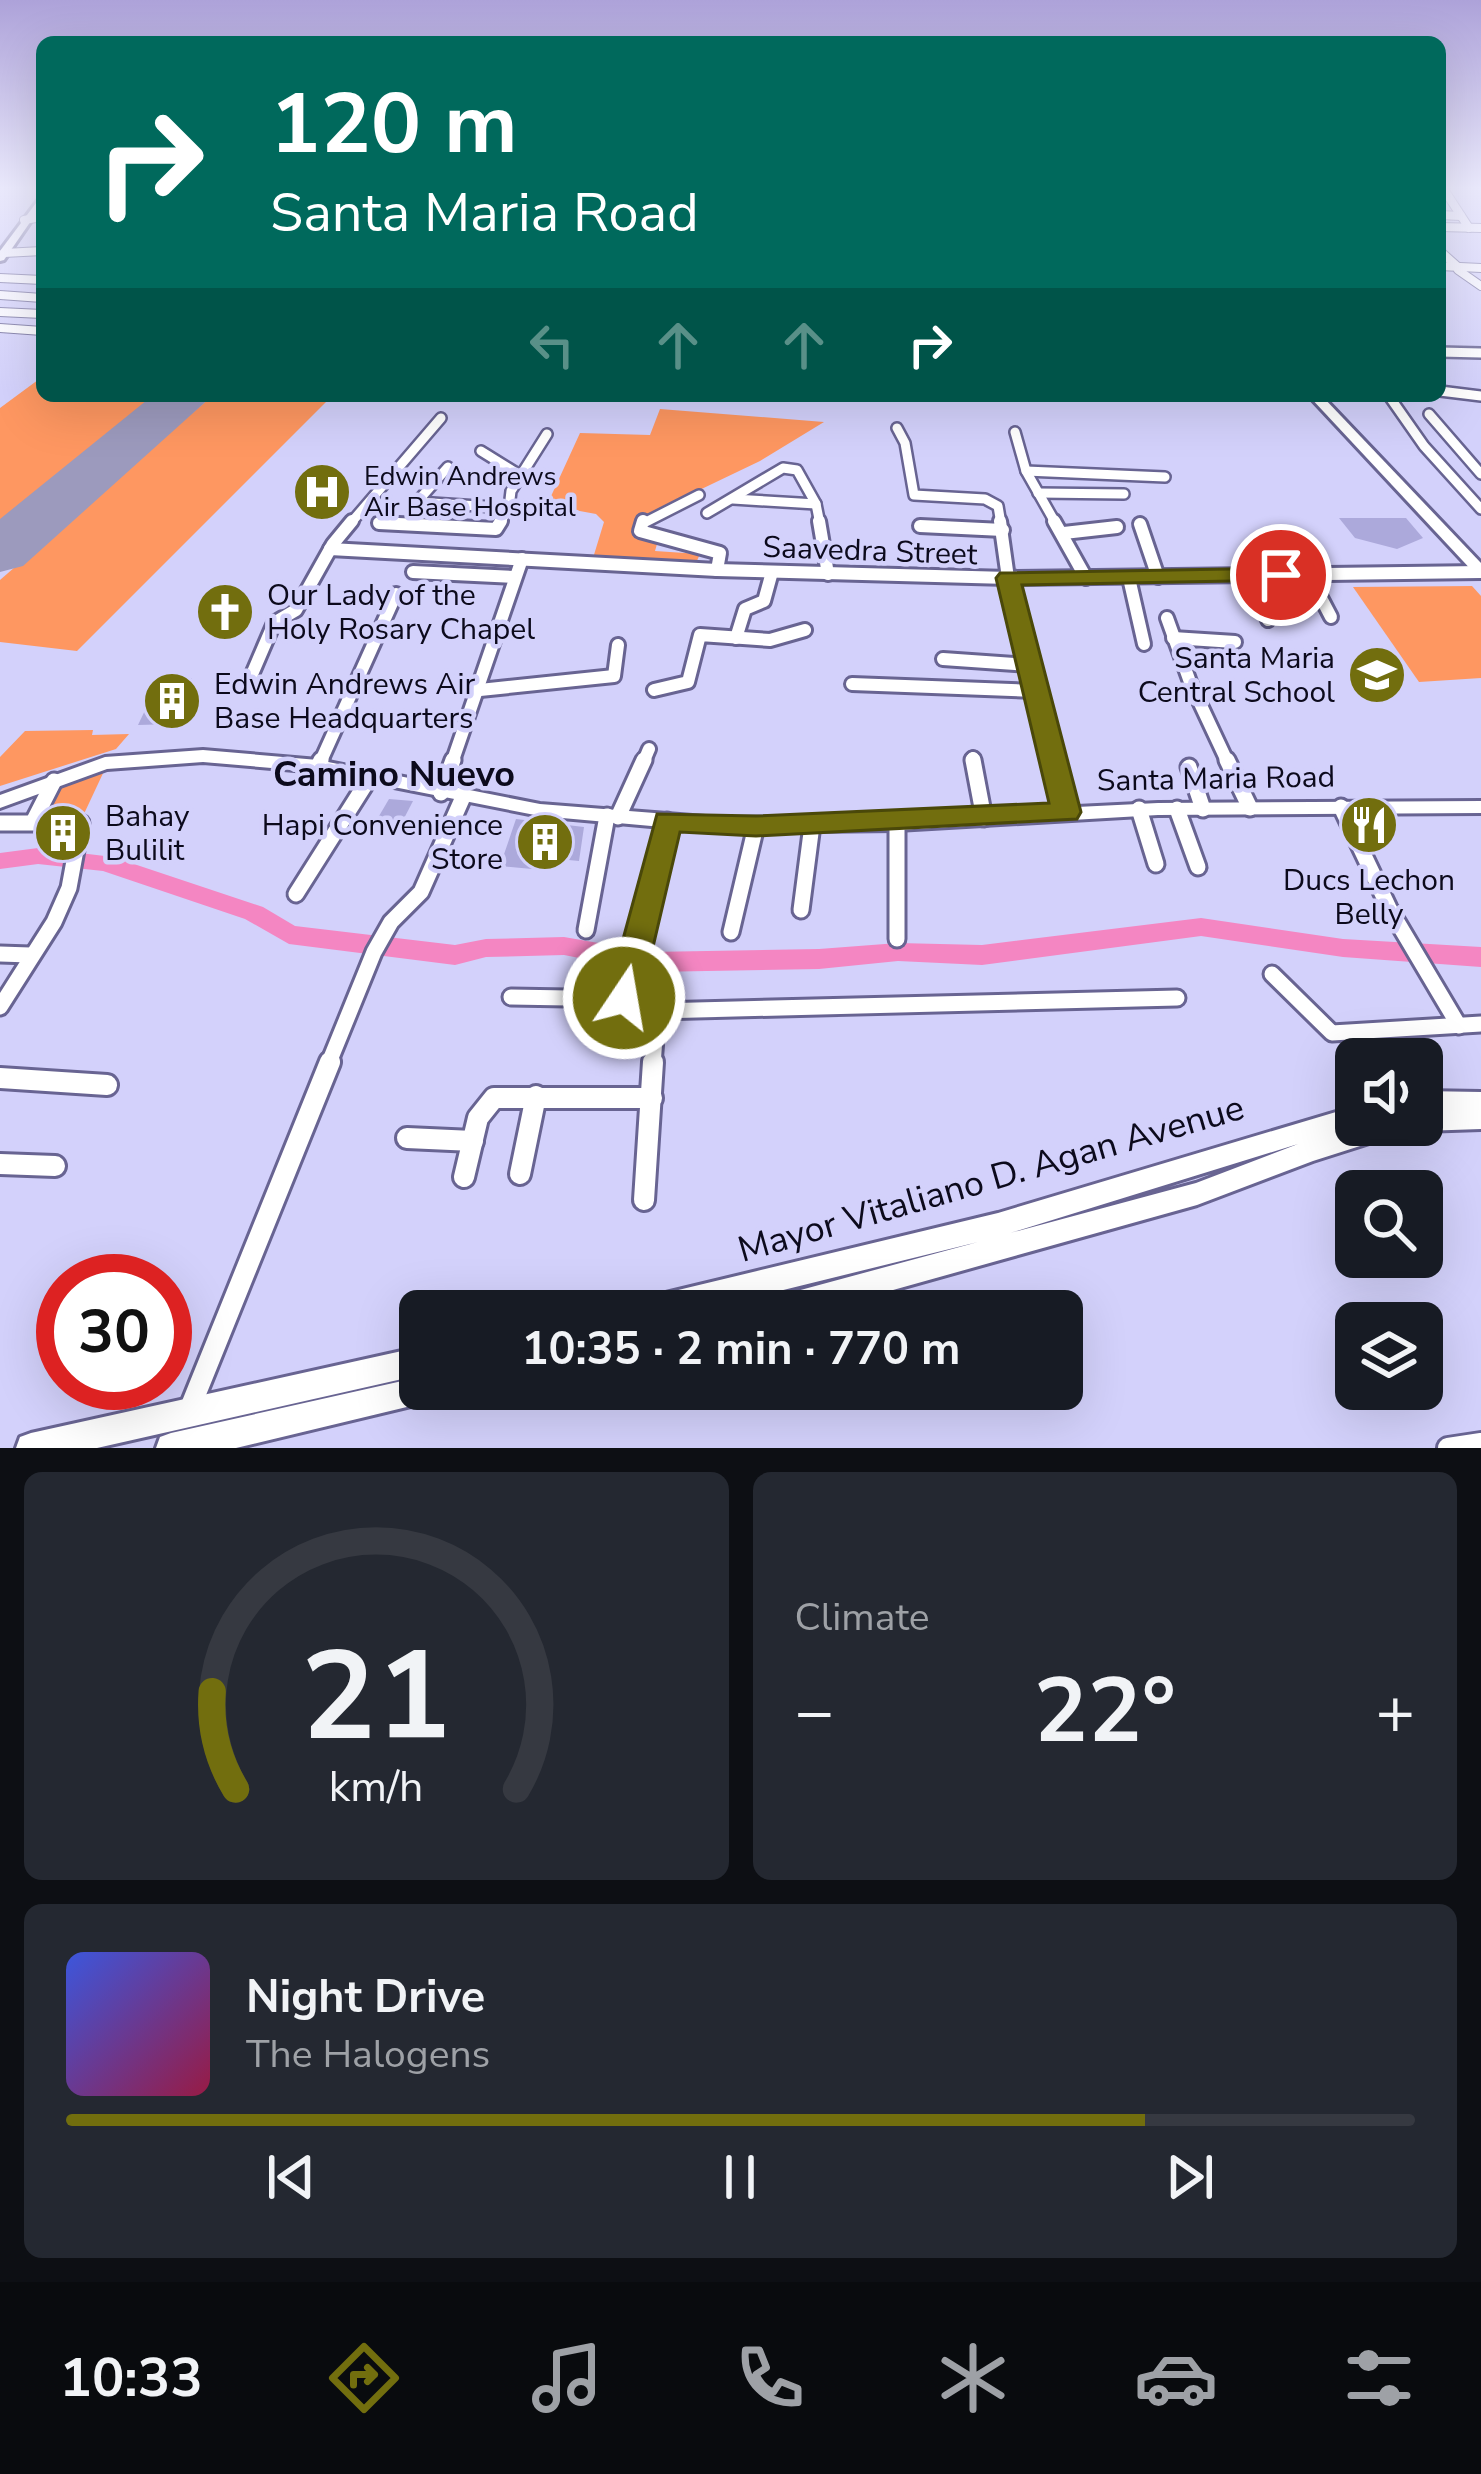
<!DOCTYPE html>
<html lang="en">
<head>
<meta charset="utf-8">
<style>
  :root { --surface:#171b24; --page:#242831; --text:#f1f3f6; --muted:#9ea1a6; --line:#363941; --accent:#726e0e }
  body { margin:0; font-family:"Nunito Sans",sans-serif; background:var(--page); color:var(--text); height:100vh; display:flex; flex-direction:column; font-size:45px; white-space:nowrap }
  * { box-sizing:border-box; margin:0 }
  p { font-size:39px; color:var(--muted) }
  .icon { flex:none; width:66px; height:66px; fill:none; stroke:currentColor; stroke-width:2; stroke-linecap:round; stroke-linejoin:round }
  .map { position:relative; height:1448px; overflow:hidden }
  .details { display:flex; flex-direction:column; gap:24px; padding:24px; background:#0d0f14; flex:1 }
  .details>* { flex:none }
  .banner { position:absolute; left:36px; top:36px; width:1410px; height:366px; border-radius:18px; box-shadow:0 12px 48px #0002; background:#00695c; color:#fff; overflow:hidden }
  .controls { position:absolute; left:1335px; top:1038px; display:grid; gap:24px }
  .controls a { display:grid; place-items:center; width:108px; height:108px; border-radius:18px; background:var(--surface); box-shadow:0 12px 48px #0002; font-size:60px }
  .speed { position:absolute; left:36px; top:1254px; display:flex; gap:24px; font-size:60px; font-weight:700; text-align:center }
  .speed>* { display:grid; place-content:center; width:156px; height:156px; border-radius:50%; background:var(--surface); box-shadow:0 12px 48px #0002; line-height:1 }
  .speed .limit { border:18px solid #d22; background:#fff; color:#111 }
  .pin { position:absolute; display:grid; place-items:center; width:102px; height:102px; color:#fff; margin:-51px; border:6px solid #fff; border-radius:50%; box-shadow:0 3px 12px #0007 }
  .me { position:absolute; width:132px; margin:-66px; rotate:12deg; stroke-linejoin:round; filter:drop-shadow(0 0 9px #0008) }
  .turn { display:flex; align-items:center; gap:42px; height:252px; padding:0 36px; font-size:54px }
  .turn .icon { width:156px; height:156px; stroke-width:2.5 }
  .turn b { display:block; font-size:84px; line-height:102px }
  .lanes { display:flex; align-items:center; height:114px; padding:0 36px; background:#0003; justify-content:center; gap:60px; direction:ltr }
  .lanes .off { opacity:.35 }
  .big { font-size:90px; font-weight:700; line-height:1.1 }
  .details .tile { flex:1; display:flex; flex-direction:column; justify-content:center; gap:18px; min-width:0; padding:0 42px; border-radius:18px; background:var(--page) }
  .details .dial { align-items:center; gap:0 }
  .dial svg { height:312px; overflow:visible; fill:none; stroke:var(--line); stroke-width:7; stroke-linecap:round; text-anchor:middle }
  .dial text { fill:var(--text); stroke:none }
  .song { display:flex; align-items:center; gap:36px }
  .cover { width:144px; height:144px; border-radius:18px; background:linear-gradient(135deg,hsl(230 70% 55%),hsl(340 70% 35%)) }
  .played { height:12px; border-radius:6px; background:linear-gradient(90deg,var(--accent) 80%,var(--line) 80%) }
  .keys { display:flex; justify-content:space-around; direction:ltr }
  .heat { display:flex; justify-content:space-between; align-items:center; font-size:66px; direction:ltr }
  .details .tiles { flex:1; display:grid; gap:24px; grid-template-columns:1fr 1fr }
  .tile:last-child { grid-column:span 2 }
  .trip { position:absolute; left:399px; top:1290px; width:684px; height:120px; border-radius:18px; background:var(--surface); box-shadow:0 12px 48px #0002; font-weight:700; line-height:120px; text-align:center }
  .dock { display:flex; height:192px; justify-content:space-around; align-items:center; background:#090b0e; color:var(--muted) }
  .dock .icon { width:84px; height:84px }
  .dock .selected { color:var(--accent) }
  .dock b { font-size:54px; color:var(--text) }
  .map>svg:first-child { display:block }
</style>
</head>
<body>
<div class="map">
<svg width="1481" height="1448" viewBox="0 0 1481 1448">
  <rect width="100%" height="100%" fill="#d3d1fb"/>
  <g fill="#fe9761">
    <path d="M42,377V396H160L0,528V408Z"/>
    <path d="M212,396H332L77,651L0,642V580Z"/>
    <path d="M660,409L824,422L760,461L641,518L637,531L659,537L655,551L700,554L696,563L593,558L604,522L596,514L547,505L580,433L650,435Z"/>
    <path d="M1472,586L1481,596V678L1419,682L1353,587Z"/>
    <path d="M93,730L92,735L129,734L116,749L0,786V757L25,731Z"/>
    <path d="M105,769L83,816L38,819L55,785Z"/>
  </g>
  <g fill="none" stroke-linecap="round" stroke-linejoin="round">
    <path fill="#f486c2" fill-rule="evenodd" d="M38,848L113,857L263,907L295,926L455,945L486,939L564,937L650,952L819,949L898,943L982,945L1201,918L1343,939L1481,947V967L1343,957L1201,936L982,965L898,961L819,969L650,972L564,955L486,957L455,965L289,944L245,919L103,871L38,864L0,869V853Z"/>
    <path fill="#9c9abd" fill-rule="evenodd" d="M152,396H212L23,566L0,572V519Z"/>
  </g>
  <g fill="#aca9db">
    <path d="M1339,518H1406L1423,538L1397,549L1355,538Z"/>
    <path d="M251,603L240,622L199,620L209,604Z"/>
    <path d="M192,678L173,724L138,725L160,679Z"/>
    <path d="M389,799L413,801L398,830L372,828Z"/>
    <path d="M516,819L584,827L579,861L548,858L543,870L500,866Z"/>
  </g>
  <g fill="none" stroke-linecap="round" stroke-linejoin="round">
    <g stroke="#686492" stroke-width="10">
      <g id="minor-far4">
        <path d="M1443,188L1469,228"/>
        <path d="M1440,215L1461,216"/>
        <path d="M24,220L42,217"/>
        <path d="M1440,227L1481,228"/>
        <path d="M1440,251L1458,267"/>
        <path d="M4,253L42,251"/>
        <path d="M1440,266L1481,268"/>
        <path d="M1458,270L1481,286"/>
        <path d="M0,278L42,280"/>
        <path d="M0,295L42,298"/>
        <path d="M0,312L42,314"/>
        <path d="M0,328L42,331"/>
      </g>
    </g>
    <g stroke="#686492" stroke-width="14">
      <g id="minor-far3">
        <path d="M1440,352L1481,353"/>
        <path d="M1440,391L1481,396"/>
        <path d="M1389,396L1424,446L1481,509"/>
        <path d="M1429,414L1481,474"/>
        <path d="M897,428L905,443L914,495L985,499L998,506L1001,524"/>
        <path d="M1015,432L1026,471L1056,524"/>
        <path d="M481,451L523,477"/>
        <path d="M448,467L417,502L509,508"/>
        <path d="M1026,471L1165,477"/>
        <path d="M1038,493L1124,494"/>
        <path d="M733,499L816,504"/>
        <path d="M707,513L783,468L797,470L816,504L820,524"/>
        <path d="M379,523L408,524"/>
        <path d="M350,524L441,418"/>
        <path d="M499,524L509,508L511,491L547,434"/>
        <path d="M642,524L699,495"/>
      </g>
    </g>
    <g stroke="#686492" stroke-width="18">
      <g id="minor-far2">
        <path d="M643,521L640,531L720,553L717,570"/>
        <path d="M819,521L828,574"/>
        <path d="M1000,521L1008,578L1054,763"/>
        <path d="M1054,521L1086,578"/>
        <path d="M379,523L496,529L501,521"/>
        <path d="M1140,524L1158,577"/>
        <path d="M920,526L1003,530"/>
        <path d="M1064,533L1117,527"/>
        <path d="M330,549L717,570L1008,578L1481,572"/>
        <path d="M413,572L514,577"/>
        <path d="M1309,575L1331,617"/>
        <path d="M1252,576L1268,620"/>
        <path d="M1129,578L1144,644"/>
        <path d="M1167,618L1190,682L1228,763"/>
        <path d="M736,638L745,609L764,601L772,572"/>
        <path d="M1173,638L1235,642"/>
        <path d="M943,659L1028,665"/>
        <path d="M250,679L274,623L296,610L333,544L352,521"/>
        <path d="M852,684L1035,691"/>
        <path d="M480,690L614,676L618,645"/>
        <path d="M654,690L688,682L700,635L770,640L805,630"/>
        <path d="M973,758L974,763"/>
        <path d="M320,763L396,594"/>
        <path d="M452,763L522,559"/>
        <path d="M643,763L649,749"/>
      </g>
    </g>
    <g stroke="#686492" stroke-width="21">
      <g id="minor-far1">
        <path d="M973,760L984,818"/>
        <path d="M1053,760L1066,812"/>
        <path d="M1227,760L1250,808"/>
        <path d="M318,766L321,760"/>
        <path d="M1189,767L1203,809"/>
        <path d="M441,793L453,760"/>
        <path d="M1341,807L1389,908L1459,1026"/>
        <path d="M1139,809L1156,864"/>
        <path d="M1177,809L1198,867"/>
        <path d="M618,817L644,760"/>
        <path d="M33,822L54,781"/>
        <path d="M0,823H81L69,888L54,922L0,1007"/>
        <path d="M897,823V939"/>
        <path d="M296,894L370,777"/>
        <path d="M801,910L812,825"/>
        <path d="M586,930L607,816"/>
        <path d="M731,932L756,826"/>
        <path d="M0,954L30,955"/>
        <path d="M1272,974L1332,1033L1481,1024"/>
        <path d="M511,997L624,999L657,1011L1177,998"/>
        <path d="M624,999L667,821"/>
        <path d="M328,1065L374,952L391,922L421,892L463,797"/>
        <path d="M653,1065L657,1011"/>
      </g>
    </g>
    <g stroke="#686492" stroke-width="26">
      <g id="minor">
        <path d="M0,1078L107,1085"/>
        <path d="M407,1138L473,1141"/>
        <path d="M0,1164L55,1166"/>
        <path d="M520,1174L536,1096"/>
        <path d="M464,1177L478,1118L494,1098H652"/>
        <path d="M644,1200L653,1062"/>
        <path d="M188,1413L330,1062"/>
        <path d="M1448,1448L1481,1443"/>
      </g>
    </g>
    <g stroke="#686492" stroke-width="6">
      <g id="major">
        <path d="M42,195V205L4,260L0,261V251Z"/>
        <path d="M1309,396H1322L1481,563V577L1476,575Z"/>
        <path d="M203,750L318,760L540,804L718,818L897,816L1158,803L1481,801V813L1158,815L897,830L718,832L540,816L318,772L203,762L107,769L0,808V795L105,757Z"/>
        <path d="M1422,1091L1481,1092V1129L1422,1131L1413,1128L1412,1125H1422Z"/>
        <path d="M1356,1106L1358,1126L1407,1125L1404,1132L1313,1161L1197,1205L818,1311H757L761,1302L771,1298L978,1242L698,1311H631L635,1302L645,1298L998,1213ZM1298,1144L1196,1183L1010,1233Z"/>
        <path d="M420,1347V1375L97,1448H16L20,1437L31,1433Z"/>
        <path d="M420,1377V1389H445L440,1399L236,1448H156L160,1437L171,1433Z"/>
      </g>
    </g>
    <use href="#minor-far4" stroke="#fff" stroke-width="8"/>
    <use href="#minor-far3" stroke="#fff" stroke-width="9"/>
    <use href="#minor-far2" stroke="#fff" stroke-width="12"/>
    <use href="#minor-far1" stroke="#fff" stroke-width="15"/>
    <use href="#minor" stroke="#fff" stroke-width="20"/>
    <use href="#major" fill="#fff" fill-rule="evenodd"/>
  </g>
  <linearGradient id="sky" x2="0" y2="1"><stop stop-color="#ada2d9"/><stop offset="0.48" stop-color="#ebeafd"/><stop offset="1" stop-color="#ebeafd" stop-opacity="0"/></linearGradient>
  <rect width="1481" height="391" fill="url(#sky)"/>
  <path fill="#726e0e" stroke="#4a4809" stroke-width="3" d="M1281,568L1289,570V580L1022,585L1081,812L1077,819L756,836L680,832L641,998L636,1008L624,1012L612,1008L607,998L657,814L756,816L1049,803L996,578L1000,573Z"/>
  <defs>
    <g id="hospital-disc" transform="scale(3)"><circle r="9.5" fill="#726e0e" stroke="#d3d1fb"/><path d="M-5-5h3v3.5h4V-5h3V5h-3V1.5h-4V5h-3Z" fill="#fff"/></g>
    <g id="church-disc" transform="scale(3)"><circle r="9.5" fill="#726e0e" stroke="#d3d1fb"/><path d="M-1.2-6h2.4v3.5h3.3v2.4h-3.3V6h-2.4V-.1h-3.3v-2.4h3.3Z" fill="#fff"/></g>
    <g id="school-disc" transform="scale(3)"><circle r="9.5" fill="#726e0e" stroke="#d3d1fb"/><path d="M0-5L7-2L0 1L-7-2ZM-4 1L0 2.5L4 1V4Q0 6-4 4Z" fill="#fff"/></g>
    <g id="building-disc" transform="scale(3)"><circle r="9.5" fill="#726e0e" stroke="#d3d1fb"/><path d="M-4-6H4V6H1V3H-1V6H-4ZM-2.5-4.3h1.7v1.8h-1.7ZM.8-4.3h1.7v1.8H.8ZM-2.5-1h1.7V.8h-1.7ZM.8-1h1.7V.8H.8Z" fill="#fff"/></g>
    <g id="restaurant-disc" transform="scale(3)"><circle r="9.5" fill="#726e0e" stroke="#d3d1fb"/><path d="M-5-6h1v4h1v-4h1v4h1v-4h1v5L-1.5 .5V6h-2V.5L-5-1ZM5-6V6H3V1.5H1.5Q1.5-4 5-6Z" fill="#fff"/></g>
  </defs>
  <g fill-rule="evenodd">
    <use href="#hospital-disc" x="322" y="492"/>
    <use href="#church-disc" x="225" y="612"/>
    <use href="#school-disc" x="1377" y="675"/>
    <use href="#building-disc" x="172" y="701"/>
    <use href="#restaurant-disc" x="1369" y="825"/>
    <use href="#building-disc" x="63" y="833"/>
    <use href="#building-disc" x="545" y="842"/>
  </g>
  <g text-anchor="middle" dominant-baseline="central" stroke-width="9" stroke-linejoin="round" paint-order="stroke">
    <g font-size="27" fill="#0c0a1c" stroke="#d3d1fb" text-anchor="start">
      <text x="364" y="476">Edwin Andrews<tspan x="364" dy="31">Air Base Hospital</tspan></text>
    </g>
    <g font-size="30" fill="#0c0a1c" stroke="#d3d1fb">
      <text transform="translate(870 551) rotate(2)">Saavedra Street</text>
      <text transform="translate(1216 779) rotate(-1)">Santa Maria Road</text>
    </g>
    <g font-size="30" fill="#0c0a1c" stroke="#d3d1fb" text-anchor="start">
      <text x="267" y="595">Our Lady of the<tspan x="267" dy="34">Holy Rosary Chapel</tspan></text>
      <text x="1335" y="658" text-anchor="end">Santa Maria<tspan x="1335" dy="34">Central School</tspan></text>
      <text x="214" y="684">Edwin Andrews Air<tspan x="214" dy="34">Base Headquarters</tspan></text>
      <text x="105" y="816">Bahay<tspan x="105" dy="34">Bulilit</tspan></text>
      <text x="503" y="825" text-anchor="end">Hapi Convenience<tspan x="503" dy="34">Store</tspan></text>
      <text x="1369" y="880" text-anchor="middle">Ducs Lechon<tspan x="1369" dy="34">Belly</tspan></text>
    </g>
    <g font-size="36" font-weight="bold" fill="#0c0a1c" stroke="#d3d1fb">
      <text x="394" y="774">Camino Nuevo</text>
    </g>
    <g font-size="36" fill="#0c0a1c" stroke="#d3d1fb">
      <text transform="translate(991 1179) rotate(-16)">Mayor Vitaliano D. Agan Avenue</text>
    </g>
  </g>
</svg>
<div class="controls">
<a><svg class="icon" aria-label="sound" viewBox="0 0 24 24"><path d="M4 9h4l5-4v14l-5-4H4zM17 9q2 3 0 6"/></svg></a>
<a><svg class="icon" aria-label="search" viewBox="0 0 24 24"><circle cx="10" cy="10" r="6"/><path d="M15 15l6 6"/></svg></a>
<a><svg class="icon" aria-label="layers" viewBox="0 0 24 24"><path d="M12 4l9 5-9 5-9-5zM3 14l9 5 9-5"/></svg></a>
</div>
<div class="speed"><div class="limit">30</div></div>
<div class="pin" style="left:1281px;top:575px;background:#d93025"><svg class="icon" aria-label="arrive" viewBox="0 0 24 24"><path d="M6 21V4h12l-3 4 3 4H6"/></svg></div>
<svg class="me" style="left:624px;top:998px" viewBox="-20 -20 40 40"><circle r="17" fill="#726e0e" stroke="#fff" stroke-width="3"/><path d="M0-11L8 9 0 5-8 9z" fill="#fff"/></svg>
<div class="trip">10:35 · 2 min · 770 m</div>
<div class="banner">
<div class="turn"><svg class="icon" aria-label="right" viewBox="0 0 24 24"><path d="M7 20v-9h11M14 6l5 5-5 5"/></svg><div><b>120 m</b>Santa Maria Road</div></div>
<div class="lanes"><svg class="icon off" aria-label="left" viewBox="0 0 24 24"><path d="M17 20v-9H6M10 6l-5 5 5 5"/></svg><svg class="icon off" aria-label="ahead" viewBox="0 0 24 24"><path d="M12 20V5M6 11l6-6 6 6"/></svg><svg class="icon off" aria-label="ahead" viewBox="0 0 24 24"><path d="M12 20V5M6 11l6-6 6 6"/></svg><svg class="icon" aria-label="right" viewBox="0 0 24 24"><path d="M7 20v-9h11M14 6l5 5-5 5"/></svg></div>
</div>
</div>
<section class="details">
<div class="tiles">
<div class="tile dial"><svg viewBox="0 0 100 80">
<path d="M14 69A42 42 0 1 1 86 69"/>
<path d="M14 69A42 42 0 0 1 8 44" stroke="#726e0e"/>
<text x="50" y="56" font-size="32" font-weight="700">21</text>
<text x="50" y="72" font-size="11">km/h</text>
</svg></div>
<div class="tile"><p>Climate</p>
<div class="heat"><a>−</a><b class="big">22°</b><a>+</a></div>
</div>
<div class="tile">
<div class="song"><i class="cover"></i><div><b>Night Drive</b><p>The Halogens</p></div></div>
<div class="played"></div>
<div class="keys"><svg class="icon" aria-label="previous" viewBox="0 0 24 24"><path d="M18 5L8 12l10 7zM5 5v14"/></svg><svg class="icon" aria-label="pause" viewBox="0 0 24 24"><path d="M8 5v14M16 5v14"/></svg><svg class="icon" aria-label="next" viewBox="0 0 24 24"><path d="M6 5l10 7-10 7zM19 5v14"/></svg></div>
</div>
</div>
</section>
<nav class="dock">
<b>10:33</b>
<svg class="icon selected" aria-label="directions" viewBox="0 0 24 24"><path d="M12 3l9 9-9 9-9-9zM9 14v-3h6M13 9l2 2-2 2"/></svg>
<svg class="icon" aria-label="music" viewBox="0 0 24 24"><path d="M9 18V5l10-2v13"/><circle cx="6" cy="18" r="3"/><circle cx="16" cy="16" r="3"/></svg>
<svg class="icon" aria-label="phone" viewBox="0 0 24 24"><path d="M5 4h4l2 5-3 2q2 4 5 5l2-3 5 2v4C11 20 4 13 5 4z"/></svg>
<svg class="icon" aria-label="climate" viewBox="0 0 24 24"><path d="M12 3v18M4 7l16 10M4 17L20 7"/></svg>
<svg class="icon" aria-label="car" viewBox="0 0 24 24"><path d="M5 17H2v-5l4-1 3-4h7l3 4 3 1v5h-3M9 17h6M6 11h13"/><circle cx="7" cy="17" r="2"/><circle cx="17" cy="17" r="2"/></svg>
<svg class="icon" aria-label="filters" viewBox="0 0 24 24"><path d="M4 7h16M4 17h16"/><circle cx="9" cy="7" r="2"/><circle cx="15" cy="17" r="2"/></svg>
</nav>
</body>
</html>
